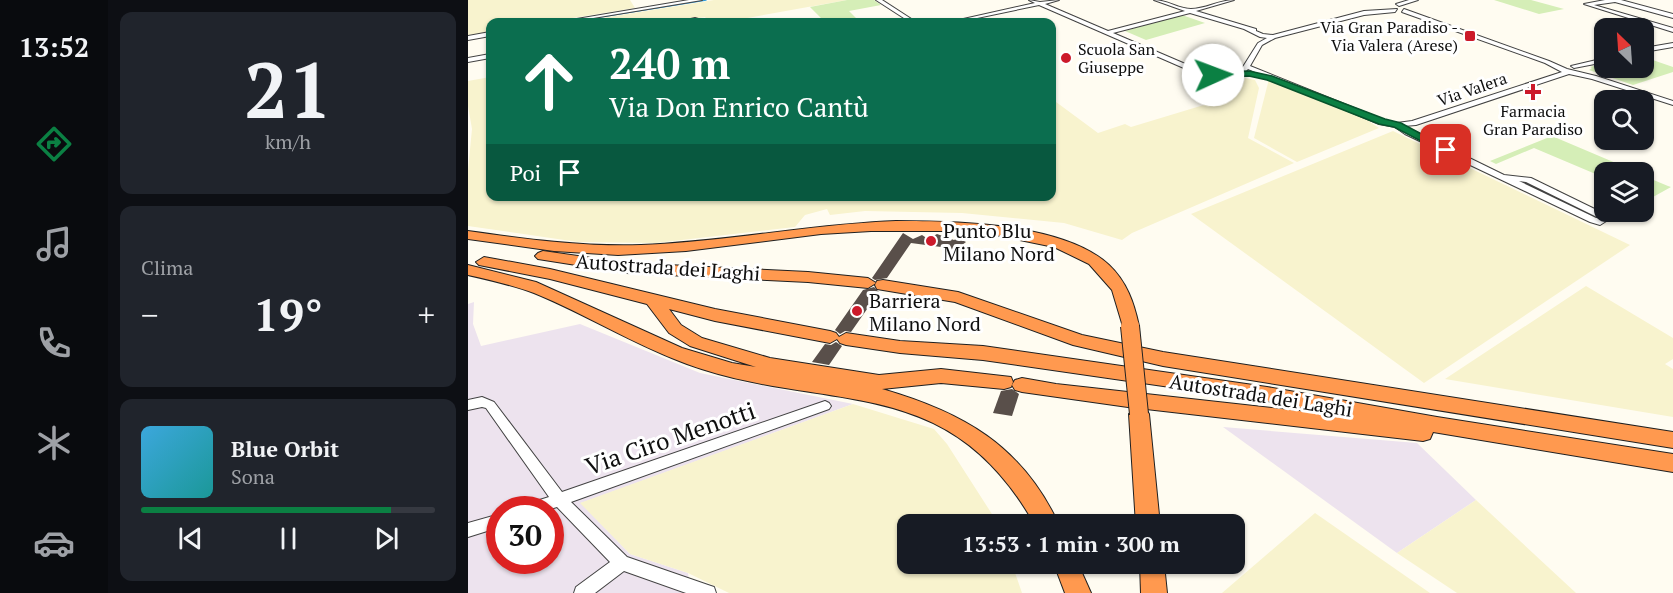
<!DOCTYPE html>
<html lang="it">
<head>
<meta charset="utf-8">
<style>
  :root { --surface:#171b24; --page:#20242c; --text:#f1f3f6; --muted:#9ea1a6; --line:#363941; --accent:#0b8043 }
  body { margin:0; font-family:"PT Serif",serif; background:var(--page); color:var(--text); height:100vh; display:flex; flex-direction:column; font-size:22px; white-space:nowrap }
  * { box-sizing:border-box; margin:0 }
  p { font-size:20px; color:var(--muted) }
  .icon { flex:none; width:33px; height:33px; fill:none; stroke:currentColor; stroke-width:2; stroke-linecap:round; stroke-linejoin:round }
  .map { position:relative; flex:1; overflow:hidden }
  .details { display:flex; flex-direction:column; gap:12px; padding:12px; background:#0d0f14; width:360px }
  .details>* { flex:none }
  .hud { position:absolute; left:18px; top:18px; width:570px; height:183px; border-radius:12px; box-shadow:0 2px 4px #0004; background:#0b6e4f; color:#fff; overflow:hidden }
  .needle { width:39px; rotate:335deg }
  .tools { position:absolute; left:1126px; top:18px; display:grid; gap:12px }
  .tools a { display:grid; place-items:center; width:60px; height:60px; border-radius:12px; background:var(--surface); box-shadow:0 2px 4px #0004; font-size:30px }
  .speed { position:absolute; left:18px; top:496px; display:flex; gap:12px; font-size:30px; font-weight:700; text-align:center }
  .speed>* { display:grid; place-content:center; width:78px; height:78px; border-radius:50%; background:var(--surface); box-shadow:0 2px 4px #0004; line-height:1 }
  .speed .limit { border:9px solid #d22; background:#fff; color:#111 }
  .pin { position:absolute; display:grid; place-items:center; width:51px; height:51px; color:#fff; margin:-26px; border-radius:12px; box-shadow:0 3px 9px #0006 }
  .me { position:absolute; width:66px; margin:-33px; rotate:88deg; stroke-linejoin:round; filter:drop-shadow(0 0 4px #0008) }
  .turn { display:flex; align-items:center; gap:21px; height:126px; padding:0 24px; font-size:27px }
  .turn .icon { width:78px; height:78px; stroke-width:2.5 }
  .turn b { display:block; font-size:42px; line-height:51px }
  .then { display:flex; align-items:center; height:57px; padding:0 24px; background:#0003; gap:12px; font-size:22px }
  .big { font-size:45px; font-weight:800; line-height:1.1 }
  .details .card { flex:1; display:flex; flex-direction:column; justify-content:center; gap:9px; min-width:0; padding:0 21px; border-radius:12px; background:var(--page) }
  .details .dial { align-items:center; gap:0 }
  .dial b { font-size:78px; line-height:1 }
  .song { display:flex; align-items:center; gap:18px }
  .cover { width:72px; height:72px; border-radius:9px; background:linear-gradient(135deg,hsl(200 70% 55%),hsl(180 70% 35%)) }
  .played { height:6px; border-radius:3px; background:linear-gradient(90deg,var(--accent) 85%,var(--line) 85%) }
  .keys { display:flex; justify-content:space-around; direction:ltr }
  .heat { display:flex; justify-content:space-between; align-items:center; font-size:33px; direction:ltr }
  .trip { position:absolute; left:429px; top:514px; width:348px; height:60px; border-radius:12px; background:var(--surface); box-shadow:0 2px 4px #0004; font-weight:800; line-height:60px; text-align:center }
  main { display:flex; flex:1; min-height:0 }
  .tab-bar { display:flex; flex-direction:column; width:108px; justify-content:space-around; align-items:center; background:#090b0e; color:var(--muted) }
  .tab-bar .icon { width:42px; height:42px }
  .tab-bar .selected { color:var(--accent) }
  .tab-bar b { font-size:27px; color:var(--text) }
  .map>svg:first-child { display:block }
</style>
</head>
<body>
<main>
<nav class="tab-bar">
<b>13:52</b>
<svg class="icon selected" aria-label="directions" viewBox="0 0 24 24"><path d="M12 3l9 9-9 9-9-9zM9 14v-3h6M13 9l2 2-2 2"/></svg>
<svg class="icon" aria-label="music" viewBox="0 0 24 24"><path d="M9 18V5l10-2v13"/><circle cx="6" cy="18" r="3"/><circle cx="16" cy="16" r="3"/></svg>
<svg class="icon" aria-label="phone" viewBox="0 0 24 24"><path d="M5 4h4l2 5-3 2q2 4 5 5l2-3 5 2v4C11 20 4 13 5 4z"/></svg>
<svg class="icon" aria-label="climate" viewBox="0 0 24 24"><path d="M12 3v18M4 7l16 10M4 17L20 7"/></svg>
<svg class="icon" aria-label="car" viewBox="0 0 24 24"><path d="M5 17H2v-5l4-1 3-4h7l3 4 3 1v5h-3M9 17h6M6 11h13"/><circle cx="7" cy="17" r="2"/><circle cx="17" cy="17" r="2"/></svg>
</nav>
<section class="details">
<div class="card dial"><b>21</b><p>km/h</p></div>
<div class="card"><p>Clima</p>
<div class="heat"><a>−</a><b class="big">19°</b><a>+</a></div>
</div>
<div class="card">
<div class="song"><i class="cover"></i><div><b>Blue Orbit</b><p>Sona</p></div></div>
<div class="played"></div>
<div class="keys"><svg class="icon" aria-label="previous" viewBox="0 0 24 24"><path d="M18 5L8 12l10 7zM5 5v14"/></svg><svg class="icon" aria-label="pause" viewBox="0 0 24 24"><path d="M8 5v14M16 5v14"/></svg><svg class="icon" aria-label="next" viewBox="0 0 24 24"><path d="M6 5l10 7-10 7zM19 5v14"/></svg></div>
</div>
</section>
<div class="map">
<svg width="1205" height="593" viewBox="0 0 1205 593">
  <rect width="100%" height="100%" fill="#fffcf1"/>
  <g fill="#ede3ee" fill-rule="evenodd">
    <path d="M6,302L5,324L13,346L112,324L232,373L385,404L113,503L162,554L220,573L223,593H0V304ZM32,510H82V561H32Z"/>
    <path d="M755,427L949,443L1008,500L929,553Z"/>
  </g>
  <g fill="#f8f3ce">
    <path d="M0,0H162L167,8L79,22H22V32L0,35Z"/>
    <path d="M246,0H379L257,22H241L237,17L203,22H110Z"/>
    <path d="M22,77V196H232L233,199L242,196H584V99L630,133L657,124L663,127L749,101L773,90L777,78L787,80L791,88L780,138L826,163L664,233L654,240L596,223L494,213L397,211L362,215L359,209L337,215L327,227L188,243L110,242L0,226V170L4,129L0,106V81Z"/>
    <path d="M801,79L899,120L911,128L829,162L786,138Z"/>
    <path d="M925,131L1162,245L956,383L723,214Z"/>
    <path d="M1118,286L1205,338V359L1197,364L1205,369V417L977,379Z"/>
    <path d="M385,404L466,429L479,444L531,525H440V564H544L554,593H261L220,573L162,554L112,503Z"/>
    <path d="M1008,500L1108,593H989L929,553Z"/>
    <path d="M847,513L962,593H754Z"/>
  </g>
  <g fill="#d5eeb7">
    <path d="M379,0H406L413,5L381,11L392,22H357L342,7Z"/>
    <path d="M1026,0H1063L1096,9L1071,14Z"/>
    <path d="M714,15L737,23L678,40L657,31Z"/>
    <path d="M1176,57L1205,67V72L1165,85L1121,70L1124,68L1122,67L1136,63L1137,68L1152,70L1176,68Z"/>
    <path d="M1084,136L1169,172H1137V178L1066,148L1028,164L1022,161Z"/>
    <path d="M1176,176L1200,186L1203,187L1176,202Z"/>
  </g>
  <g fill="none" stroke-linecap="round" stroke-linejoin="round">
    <path stroke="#329dd9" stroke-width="1.5" d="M101,22L238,0"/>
  </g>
  <g fill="#594f4a">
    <path d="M435,233L445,239L454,235L460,239L469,234L486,240L490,238L498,242L494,245L501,249L491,253L486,250L482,252L473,247L443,243L419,278L407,280L404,278Z"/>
    <path d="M406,287L411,292L383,332L377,331L372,334L367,330L395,290Z"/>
    <path d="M368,342L374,346L361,365L344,362L357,344L363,345Z"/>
    <path d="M544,389L551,394L544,416L525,413L533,391Z"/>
  </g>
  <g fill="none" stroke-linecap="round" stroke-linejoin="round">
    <g stroke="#424242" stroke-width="2">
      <g id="minor">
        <path d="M221,0H234L101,22H91Z"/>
        <path d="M408,0H414L448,22H442Z"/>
        <path d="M561,0L572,2L591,0L577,4L640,31L717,11L686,0C699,0 711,9 723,9C738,9 751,0 766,0L728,11L788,29V31L795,34L805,35L896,11L929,9L927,12L896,15L807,38L794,45L782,66L916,120L929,123L944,121L1094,72L1077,63L934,12L936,9L1081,61L1099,69L1128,76L1205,101V105L1124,79L1101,74L948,125L936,126L1036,175L1063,178L1141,216L1143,218L1132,225L1122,222L937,134L927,127L911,124L780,69L778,71L783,73V75H741L725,72L571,5L490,22H482L567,3ZM722,13L776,29L792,37L799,38L790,43L773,70L729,69L645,33ZM1051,181L1058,182L1131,218H1128Z"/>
        <path d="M941,0H950L931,6L928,4Z"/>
        <path d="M1137,0H1153L1205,14V18L1147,2L1126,5L1205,28V32L1116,4Z"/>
        <path d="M227,18L240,22H210Z"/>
        <path d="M22,32V36L0,40V36Z"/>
        <path d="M1205,43V47L1176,52V48Z"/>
        <path d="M22,54V58L0,62V58Z"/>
        <path d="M1137,58V62L1106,68L1103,66Z"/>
        <path d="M14,397L26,402L94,492L357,401L361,403L363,406L361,409L103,502L159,557L240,585L246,587L248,593H218L156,571L127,593H106L108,587L142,562L89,507L79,510H54L56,505L81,497L18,408L14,407L0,410V400Z"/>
        <path d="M32,514V527L0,537V523Z"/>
      </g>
    </g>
    <g stroke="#202020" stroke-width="2">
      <g id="highway">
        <path d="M428,221C488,221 596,223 641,265C659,282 666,303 671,326L668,330H656L644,290L621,264L586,247L528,235L478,231H403L353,234L218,251L150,255L86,251L0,239V231C57,239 115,247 173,245C259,242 343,224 428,221Z"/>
        <path d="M75,251L159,263L340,272L400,278L408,283L400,288L340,282L159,273L70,259L67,256L70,253Z"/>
        <path d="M16,257L82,269L247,309L362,331L368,333L371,337L378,333L432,341L515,346L799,387L969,417L1205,454V472L965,432L962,439L955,441L678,409L681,414L692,525H668L661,414L667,408L554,392L547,390L544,385L547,380L554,378L588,384L877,416L799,401L515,360L432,353L378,345L372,343L369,339L362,343L247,321L201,309L213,325L234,338L302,358L411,375L473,369L543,377L545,382L543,387L536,389L473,383L414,389C494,412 554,445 591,525H567C479,368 359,415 219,364C166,345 118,314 66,293C45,285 22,280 0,275V265L68,282L214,348L264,363L288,367L222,346L201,333L179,304L82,279L11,265L8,262Z"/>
        <path d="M415,280L490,292L614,335L695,352L1205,432V448L695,366L605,345L487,302L409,289L407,285L409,281Z"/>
        <path d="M586,564H610L623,593H597Z"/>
        <path d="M672,564H696L699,593H673Z"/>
      </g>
    </g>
    <use href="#minor" fill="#fff" fill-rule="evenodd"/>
    <use href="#highway" fill="#ff994f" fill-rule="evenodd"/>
    <g stroke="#202020" stroke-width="20" stroke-linecap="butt">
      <path id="highway-bridge" d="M662,326L671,414"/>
    </g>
    <use href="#highway-bridge" stroke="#ff994f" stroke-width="18"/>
  </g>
  <path fill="#0b8043" stroke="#07532c" stroke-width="1.5" d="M781,71L804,76L917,119L933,123L983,150L974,152L926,127L911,124L799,80L781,76L745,77L741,75L745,72Z"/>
  <g fill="#cc1a2a" stroke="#fff" stroke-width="2">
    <rect x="996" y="30" width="12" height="12" rx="3"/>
    <circle cx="598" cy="58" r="6"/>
    <path d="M1062 83h6v6h6v6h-6v6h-6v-6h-6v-6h6z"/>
    <circle cx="463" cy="241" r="6"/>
    <circle cx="389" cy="311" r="6"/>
  </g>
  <g text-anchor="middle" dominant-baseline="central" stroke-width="6" stroke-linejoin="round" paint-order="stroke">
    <g font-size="16" fill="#0f0f0f" stroke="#fff" text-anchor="end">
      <text x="990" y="27">Via Gran Paradiso -<tspan x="990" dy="18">Via Valera (Arese)</tspan></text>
      <text x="610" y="49" text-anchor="start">Scuola San<tspan x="610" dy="18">Giuseppe</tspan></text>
      <text x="1065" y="111" text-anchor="middle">Farmacia<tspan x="1065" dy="18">Gran Paradiso</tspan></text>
    </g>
    <g font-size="16" fill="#0f0f0f" stroke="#fff">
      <text transform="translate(1004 89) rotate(-19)">Via Valera</text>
    </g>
    <g font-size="20" fill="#0f0f0f" stroke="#fff" text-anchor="start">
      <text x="475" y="230">Punto Blu<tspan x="475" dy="23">Milano Nord</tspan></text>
      <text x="401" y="300">Barriera<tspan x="401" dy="23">Milano Nord</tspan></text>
    </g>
    <g font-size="20" fill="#0f0f0f" stroke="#fff">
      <text transform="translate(200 267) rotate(4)">Autostrada dei Laghi</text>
      <text transform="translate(793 395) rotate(9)">Autostrada dei Laghi</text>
    </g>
    <g font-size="24" fill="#0f0f0f" stroke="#fff">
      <text transform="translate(202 438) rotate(-19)">Via Ciro Menotti</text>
    </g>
  </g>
</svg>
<div class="tools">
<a><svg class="needle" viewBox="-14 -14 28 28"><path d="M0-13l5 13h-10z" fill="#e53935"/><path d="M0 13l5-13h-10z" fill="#9ea1a6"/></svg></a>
<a><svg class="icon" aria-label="search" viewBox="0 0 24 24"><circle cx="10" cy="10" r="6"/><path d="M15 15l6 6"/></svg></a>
<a><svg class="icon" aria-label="layers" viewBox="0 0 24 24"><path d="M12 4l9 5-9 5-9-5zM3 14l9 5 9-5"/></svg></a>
</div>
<div class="speed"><div class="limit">30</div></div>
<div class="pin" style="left:978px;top:150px;background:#d93025"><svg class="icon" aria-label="arrive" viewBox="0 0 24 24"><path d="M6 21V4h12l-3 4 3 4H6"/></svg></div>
<svg class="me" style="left:745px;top:75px" viewBox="-20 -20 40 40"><circle r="19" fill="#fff"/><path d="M0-13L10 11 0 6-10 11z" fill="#0b8043"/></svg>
<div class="trip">13:53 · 1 min · 300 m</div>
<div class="hud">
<div class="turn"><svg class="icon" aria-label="ahead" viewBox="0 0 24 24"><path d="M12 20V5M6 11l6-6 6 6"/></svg><div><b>240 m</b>Via Don Enrico Cantù</div></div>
<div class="then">Poi<svg class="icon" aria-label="arrive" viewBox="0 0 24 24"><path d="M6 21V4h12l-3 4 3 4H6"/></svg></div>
</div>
</div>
</main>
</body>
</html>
